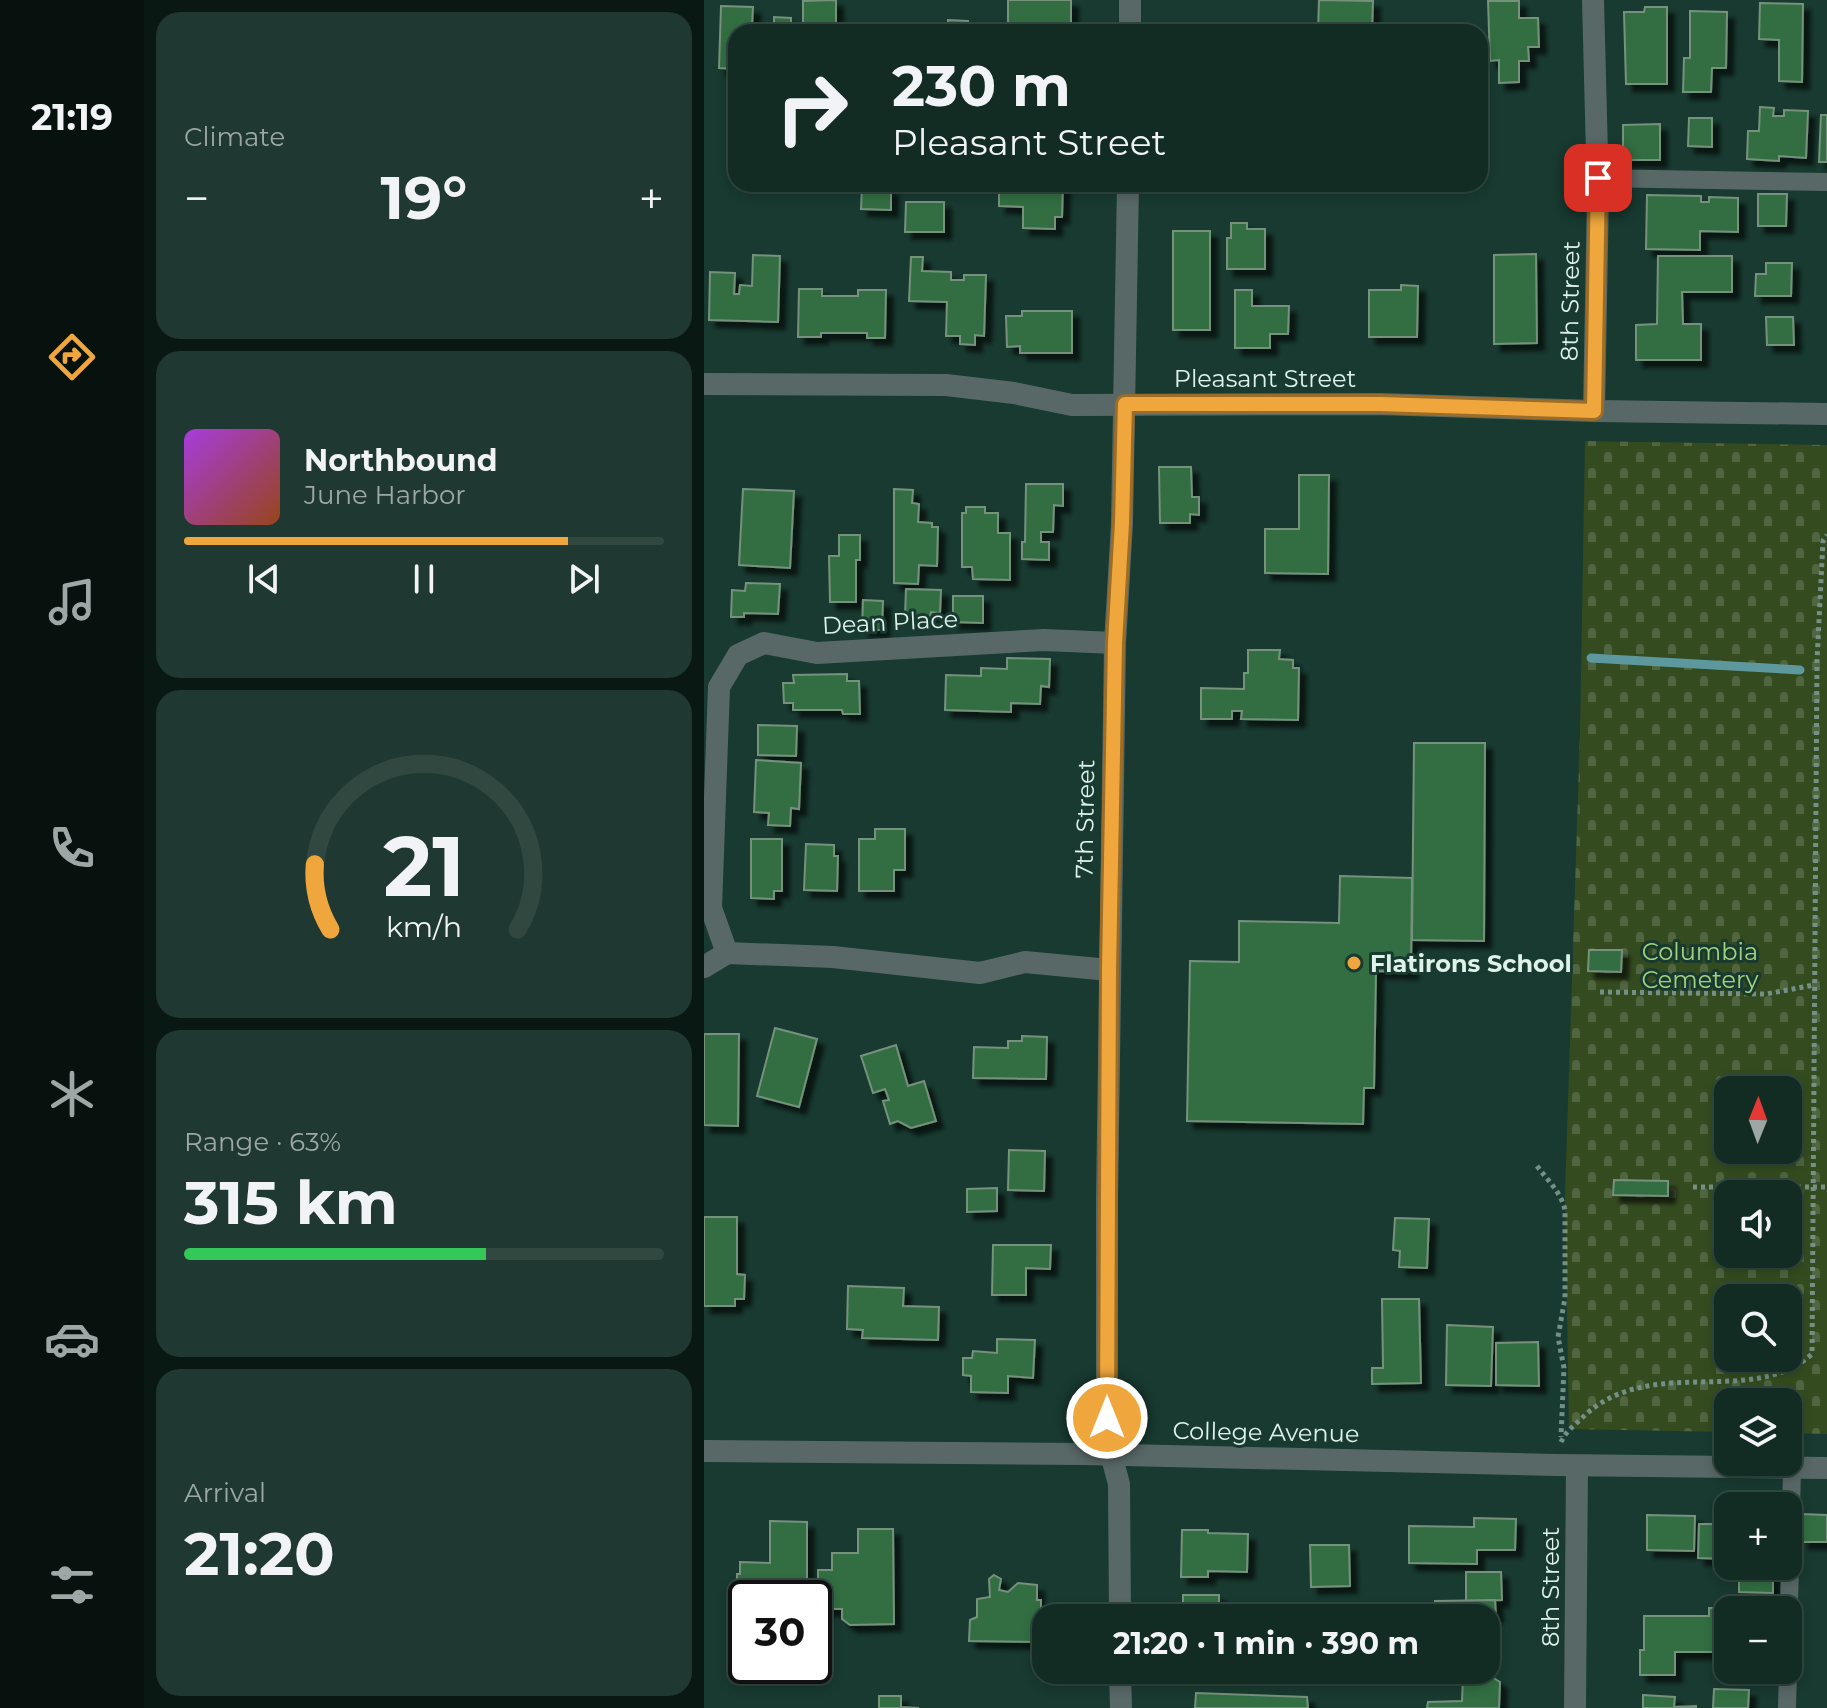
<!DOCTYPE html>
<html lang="en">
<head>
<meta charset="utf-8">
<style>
  :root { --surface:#122c24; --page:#1f3831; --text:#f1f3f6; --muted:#9ca7a6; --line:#314841; --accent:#efa73d }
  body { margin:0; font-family:Montserrat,sans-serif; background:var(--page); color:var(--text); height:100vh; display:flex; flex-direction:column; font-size:30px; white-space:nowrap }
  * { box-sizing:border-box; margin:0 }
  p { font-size:26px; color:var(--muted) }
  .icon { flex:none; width:44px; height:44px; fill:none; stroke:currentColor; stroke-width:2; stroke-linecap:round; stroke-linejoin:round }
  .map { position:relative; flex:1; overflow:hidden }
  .sheet { display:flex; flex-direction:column; gap:12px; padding:12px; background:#0a1814; width:560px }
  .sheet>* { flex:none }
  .top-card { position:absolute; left:24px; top:24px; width:760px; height:168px; border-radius:24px; box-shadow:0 4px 12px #0003,0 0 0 2px var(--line); background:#122c24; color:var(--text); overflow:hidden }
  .needle { width:52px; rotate:1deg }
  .buttons { position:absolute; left:1010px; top:1076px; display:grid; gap:16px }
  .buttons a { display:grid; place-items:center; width:88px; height:88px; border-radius:16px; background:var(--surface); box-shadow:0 4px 12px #0003,0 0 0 2px var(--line); font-size:40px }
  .speed { position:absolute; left:24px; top:1580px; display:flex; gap:16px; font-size:40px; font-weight:700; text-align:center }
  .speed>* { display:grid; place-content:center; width:104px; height:104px; border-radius:50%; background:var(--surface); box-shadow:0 4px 12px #0003,0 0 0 2px var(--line); line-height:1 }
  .speed .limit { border:4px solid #111; border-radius:12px; background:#fff; color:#111 }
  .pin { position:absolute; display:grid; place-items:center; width:68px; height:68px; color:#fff; margin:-34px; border-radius:16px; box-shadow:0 4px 12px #0006 }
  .me { position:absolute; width:88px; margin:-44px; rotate:0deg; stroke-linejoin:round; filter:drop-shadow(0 0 6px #0008) }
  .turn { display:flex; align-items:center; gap:28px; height:168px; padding:0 32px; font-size:36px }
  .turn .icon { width:104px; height:104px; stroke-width:2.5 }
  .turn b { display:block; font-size:56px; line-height:68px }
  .big { font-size:60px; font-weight:700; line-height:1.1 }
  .sheet .tile { flex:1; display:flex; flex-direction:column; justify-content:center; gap:12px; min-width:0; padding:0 28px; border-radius:24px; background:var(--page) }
  .sheet .dial { align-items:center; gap:0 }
  .dial svg { height:208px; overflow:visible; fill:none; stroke:var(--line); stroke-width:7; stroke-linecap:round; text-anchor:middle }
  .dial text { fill:var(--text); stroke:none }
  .song { display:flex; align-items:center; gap:24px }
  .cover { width:96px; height:96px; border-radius:12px; background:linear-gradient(135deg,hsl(280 70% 55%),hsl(20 70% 35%)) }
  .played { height:8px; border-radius:4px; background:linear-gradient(90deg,var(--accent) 80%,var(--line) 80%) }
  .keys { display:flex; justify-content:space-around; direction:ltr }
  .heat { display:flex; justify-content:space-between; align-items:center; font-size:44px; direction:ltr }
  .charge { height:12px; border-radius:6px; background:linear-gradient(90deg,#34c759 63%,var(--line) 0) }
  .trip { position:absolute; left:328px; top:1604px; width:468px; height:80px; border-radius:24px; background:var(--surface); box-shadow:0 4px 12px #0003,0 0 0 2px var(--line); font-weight:700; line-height:80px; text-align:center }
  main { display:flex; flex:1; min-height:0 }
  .tabs { display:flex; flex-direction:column; width:144px; justify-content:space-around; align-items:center; background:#07120e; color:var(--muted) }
  .tabs .icon { width:56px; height:56px }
  .tabs .on { color:var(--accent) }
  .tabs b { font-size:36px; color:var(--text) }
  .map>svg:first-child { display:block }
</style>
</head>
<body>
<main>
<nav class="tabs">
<b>21:19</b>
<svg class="icon on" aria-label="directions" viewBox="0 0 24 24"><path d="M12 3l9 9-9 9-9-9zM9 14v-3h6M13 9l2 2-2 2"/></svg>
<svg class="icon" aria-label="music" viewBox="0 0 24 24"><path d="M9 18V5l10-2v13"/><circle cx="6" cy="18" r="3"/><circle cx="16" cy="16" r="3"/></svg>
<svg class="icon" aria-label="phone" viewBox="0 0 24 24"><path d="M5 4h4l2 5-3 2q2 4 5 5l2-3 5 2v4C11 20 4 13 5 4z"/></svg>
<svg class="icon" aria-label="climate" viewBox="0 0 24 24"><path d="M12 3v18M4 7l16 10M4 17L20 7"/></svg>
<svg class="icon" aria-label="car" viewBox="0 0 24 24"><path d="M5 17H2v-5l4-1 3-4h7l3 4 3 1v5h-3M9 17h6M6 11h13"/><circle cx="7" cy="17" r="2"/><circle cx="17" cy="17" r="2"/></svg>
<svg class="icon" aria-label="filters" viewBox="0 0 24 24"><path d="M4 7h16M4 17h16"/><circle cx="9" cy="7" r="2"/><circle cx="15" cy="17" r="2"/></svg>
</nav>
<section class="sheet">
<div class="tile"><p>Climate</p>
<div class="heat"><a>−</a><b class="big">19°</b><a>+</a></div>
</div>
<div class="tile">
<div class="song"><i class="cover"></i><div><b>Northbound</b><p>June Harbor</p></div></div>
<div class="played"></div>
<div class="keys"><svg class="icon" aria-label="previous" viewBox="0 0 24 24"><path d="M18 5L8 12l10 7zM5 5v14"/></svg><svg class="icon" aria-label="pause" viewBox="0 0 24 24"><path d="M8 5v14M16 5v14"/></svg><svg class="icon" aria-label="next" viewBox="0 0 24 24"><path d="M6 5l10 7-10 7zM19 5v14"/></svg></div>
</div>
<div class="tile dial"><svg viewBox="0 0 100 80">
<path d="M14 69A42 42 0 1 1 86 69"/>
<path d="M14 69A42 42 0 0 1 8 44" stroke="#efa73d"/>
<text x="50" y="56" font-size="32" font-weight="700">21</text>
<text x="50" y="72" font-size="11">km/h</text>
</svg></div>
<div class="tile"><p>Range · 63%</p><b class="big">315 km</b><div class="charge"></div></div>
<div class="tile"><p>Arrival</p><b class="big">21:20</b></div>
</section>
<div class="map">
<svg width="1123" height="1708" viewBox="0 0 1123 1708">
  <defs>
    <pattern id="cemetery-stones" width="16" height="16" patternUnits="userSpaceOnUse" patternTransform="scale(2)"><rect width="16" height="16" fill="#344b1f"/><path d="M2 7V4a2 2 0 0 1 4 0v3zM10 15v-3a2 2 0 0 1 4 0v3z" fill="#516540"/></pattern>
    <filter id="shadow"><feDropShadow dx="7" dy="7" stdDeviation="2" flood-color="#0009"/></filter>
  </defs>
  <rect width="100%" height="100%" fill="#183a30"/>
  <path fill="url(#cemetery-stones)" fill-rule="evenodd" d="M881,441L1123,445V1434L1084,1433V1402H1024V1432L865,1429L861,1193L876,733ZM1024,1090H1084V1150H1024ZM1024,1194H1084V1254H1024ZM1024,1298H1084V1358H1024Z"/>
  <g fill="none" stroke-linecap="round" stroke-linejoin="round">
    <path stroke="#5e989f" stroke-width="9" d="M887,658L1096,670"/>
  </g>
  <g fill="#306e43" stroke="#76917c" stroke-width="2" filter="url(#shadow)">
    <path d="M132,0V32H104V27H99V1Z"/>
    <rect x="304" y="0" width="63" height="32"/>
    <path d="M615,0L669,1L668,32H614Z"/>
    <path d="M784,1H815V18H834L835,47H824L825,61H815V82L795,83V60L786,61Z"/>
    <path d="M1056,3L1099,4L1098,82L1075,81V40L1055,39Z"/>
    <path d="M17,6L49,7L48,26L70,27V17L87,18V32H32V69L15,68Z"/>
    <path d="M941,7H963V84H922L920,12H940Z"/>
    <path d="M986,11L1023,12L1022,68H1008L1007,92H979L980,58H986Z"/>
    <path d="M244,20L264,21V32H213L244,31Z"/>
    <path d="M589,28V32H568V29Z"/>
    <path d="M1056,107L1070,108L1069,116H1080V110L1104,111L1102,158L1075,156V161L1043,159L1044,131H1055Z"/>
    <path d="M1117,115H1123V162H1115Z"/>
    <path d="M985,118H1008V147L984,146Z"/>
    <path d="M956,124V160H919V125Z"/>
    <path d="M359,184L358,217H351V229L319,228V207L295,206V184Z"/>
    <path d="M158,187L187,188V210L157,209Z"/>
    <path d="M1054,194H1083L1082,226H1054Z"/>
    <path d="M943,195L997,196V202H1005V197L1034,198V232L996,231V250L942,249Z"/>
    <path d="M202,202H240V232H201Z"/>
    <path d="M527,223H543V229H561V269H523V238H527Z"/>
    <rect x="469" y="231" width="37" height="99"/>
    <path d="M832,254L833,343L790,344V255Z"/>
    <path d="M49,255L76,256L74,322L5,320L6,272L31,273L30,294H35L36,285L48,286Z"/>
    <path d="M954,256H1028V292H978L979,324H997V360H932V325L953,324Z"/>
    <path d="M207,257H219L218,271L247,272V280H260V275H282L280,336L271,335V345L256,344V336H242L243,302L205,301Z"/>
    <path d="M1062,263H1088L1087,296H1051L1052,274H1062Z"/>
    <path d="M697,285L714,286L713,337H665V290H697Z"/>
    <path d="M95,289H118V296H154V290H182L181,338H163V333H117V337H94Z"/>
    <path d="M531,290H548V306H585L584,334H566V348H531Z"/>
    <path d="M318,311H368V353H316V346L303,347L302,316H318Z"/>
    <path d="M1062,317H1089L1090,345H1063Z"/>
    <path d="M455,467H487L488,497H495V515L486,514V523H456Z"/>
    <path d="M595,475H625L624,574L561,573V529H595Z"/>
    <path d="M322,484H359V506L350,505L349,532H337V542H345V560L318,559V542H321Z"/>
    <path d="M39,489L90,491L86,568L35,565Z"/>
    <path d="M190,489L209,490L208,503L215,504L214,522L228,523V527H234L233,566L215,565L214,584L190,583Z"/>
    <path d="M262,507H281V513H294V533H306V580L269,579L268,567H258V513H262Z"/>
    <path d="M135,535H156V560H152V602H126L125,556H135Z"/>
    <path d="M42,583L76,584L74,614L40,613V617H27L28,590L41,591Z"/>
    <path d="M202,589L237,590L236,613L227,612L226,617L201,616Z"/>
    <path d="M249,596H279V623L249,622Z"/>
    <path d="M159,600L179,601L178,630H158Z"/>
    <path d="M544,650H576L575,659L589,660V668H595L594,720L537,719L538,711H528V719H497V688L540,689V673H544Z"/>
    <path d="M303,658L346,659L345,687L337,686L336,704L307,703V712L241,710L242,675L277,676V668L303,669Z"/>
    <path d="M143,674V681H155L156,714H139L138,710H89V703H80L79,683H90L89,675Z"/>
    <path d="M54,725L93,726L92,756L54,755Z"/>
    <path d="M710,743H781L780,941L708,940Z"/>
    <path d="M52,760L97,763L95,809L87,808L86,826L64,825L65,813L50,812Z"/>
    <path d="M171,829H201V870H190V891H155V839H171Z"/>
    <path d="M47,839H78V891H70V899L47,898Z"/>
    <path d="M102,844L130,845V856H134L133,891L100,890Z"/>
    <path d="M636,876L708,878L707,972L672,971L670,1088H660L659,1124L483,1121L486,961L535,962V921L635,923Z"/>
    <path d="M885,950H918L917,972L884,971Z"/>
    <path d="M71,1028L113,1039L95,1107L53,1096Z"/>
    <path d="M0,1034H35L34,1126L0,1125Z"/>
    <path d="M318,1036L343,1037L342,1079L269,1078L270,1047L304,1048V1041H318Z"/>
    <path d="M192,1045L204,1086L220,1081L232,1121L207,1128L194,1121L186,1124L179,1101L185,1100L181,1089L169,1093L157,1056Z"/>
    <path d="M305,1150L341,1151L340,1191L304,1190Z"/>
    <path d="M910,1180L964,1181V1196L909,1195Z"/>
    <path d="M293,1188V1211L263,1212V1189Z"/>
    <path d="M0,1217H33V1274L41,1275L40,1299H31V1306H0Z"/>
    <path d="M691,1218L725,1219L723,1268L695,1267L696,1251L689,1250Z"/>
    <path d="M289,1245H347L346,1269L322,1268V1295H288Z"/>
    <path d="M144,1286L200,1288L199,1306L235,1307L234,1340L158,1338L159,1330L143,1329Z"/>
    <path d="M678,1299H715L717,1383L668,1384V1368H679Z"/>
    <path d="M743,1325L789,1327L787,1386L742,1385Z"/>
    <path d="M293,1339L331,1340L329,1378L304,1376V1393L267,1392V1376L259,1375V1358H268L269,1351L293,1353Z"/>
    <path d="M834,1342L835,1386L792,1385V1343Z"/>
    <path d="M1098,1514L1123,1515V1542H1098Z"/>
    <path d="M943,1515L991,1516L990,1551L943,1550Z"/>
    <path d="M770,1518L812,1519L811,1550H773V1564L705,1563V1526L770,1527Z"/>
    <path d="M66,1521L103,1522V1598H42V1617H32L33,1574H36V1562L66,1563Z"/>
    <path d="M995,1524H1024V1559L994,1558Z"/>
    <path d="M154,1529H189L190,1624L146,1625L138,1619V1609H114V1570H128V1553H154Z"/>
    <path d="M478,1530H504V1533L544,1534L543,1572L504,1571V1577H477Z"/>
    <path d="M606,1545H645L646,1586L607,1587Z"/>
    <path d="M1035,1566H1069V1593L1035,1592Z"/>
    <path d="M762,1572H797L798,1600L762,1601Z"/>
    <path d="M290,1575L297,1579L295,1590L304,1592L314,1583L333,1585V1600H337V1619L332,1618V1642L265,1641L266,1620L273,1617V1599L286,1597L285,1579Z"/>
    <path d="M479,1595H515V1618H469L479,1617Z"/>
    <path d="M791,1600L792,1616L731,1618V1601Z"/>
    <path d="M1005,1608H1038V1610H1024V1652H971V1675H936V1650H940V1616H1005Z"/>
    <rect x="478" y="1670" width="44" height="5"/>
    <path d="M759,1676H786L796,1682L795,1708H723L724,1702L758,1701Z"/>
    <path d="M1010,1689L1045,1690L1044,1708H1009Z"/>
    <path d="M492,1693L603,1697L604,1708H491Z"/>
    <path d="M939,1695L971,1697L970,1707L992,1706V1708H939Z"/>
    <path d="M175,1696H197V1707L215,1708H175Z"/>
  </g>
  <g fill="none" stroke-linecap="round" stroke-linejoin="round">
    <g stroke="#748f86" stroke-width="5" stroke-dasharray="4 4" stroke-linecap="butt">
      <path d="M896,992L1062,994L1110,985"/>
      <path d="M833,1166C844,1181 857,1192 861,1210V1298L854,1337L860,1368L857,1437"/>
      <path d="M989,1187H1123"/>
      <path d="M857,1442C861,1433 869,1426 877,1419C943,1352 1048,1409 1108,1354L1113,661L1119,541L1123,535"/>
    </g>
    <g stroke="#586867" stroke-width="18">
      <path d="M894,178L1123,182"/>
      <path d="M1084,1654L1088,1467"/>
      <path d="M1083,1708L1084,1670"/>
    </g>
    <g stroke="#586867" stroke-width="22">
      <path d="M889,0L894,193L890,411"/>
      <path d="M426,32V0"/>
      <path d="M0,384L242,385L310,393L368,405L676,404L890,411L1123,414"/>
      <path d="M23,953L7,908L15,687L34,655L60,643L113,653L340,640L411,643"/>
      <path d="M0,967L23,953L129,957L276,973L321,962L405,970"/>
      <path d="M0,1451L379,1454L853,1465L1123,1468"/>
      <path d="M416,1618L415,1484L407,1454L403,1418V1198L411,643L418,523L424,184"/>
      <path d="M416,1670L417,1708"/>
      <path d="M871,1708L873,1466"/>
    </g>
  </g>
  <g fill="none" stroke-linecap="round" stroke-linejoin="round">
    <g stroke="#9b6d28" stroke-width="20">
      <path id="route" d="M403,1418L405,970L411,643L418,523L421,404H676L890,411L894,178"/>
    </g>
    <use href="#route" stroke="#efa73d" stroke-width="14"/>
  </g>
  <circle fill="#efa73d" stroke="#183a30" stroke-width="3" cx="650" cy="963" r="8"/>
  <g text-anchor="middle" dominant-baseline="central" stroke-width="6" stroke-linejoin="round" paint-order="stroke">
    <g font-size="24" fill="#dff2ea" stroke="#183a30">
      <text transform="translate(866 301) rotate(-89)">8th Street</text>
      <text x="561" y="378">Pleasant Street</text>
      <text transform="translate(186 622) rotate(-3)">Dean Place</text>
      <text transform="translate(381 819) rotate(-89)">7th Street</text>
      <text transform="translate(562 1432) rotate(1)">College Avenue</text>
      <text transform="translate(846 1587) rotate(-90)">8th Street</text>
    </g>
    <g font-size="24" fill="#a3d27c" stroke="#183a30">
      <text x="996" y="951">Columbia<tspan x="996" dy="28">Cemetery</tspan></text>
    </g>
    <g font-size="24" font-weight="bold" fill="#dff2ea" stroke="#183a30" text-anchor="start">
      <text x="666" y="963">Flatirons School</text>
    </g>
  </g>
</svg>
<div class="buttons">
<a><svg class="needle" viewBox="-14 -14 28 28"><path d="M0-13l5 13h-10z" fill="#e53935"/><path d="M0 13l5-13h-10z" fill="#9ca7a6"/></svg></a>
<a><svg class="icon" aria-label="sound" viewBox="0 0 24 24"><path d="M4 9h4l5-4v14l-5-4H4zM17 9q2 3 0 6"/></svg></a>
<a><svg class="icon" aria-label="search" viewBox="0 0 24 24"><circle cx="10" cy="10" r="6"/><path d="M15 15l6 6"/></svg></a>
<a><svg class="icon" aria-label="layers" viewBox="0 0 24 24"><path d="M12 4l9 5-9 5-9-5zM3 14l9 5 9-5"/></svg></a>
<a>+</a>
<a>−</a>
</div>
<div class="speed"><div class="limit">30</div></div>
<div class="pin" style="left:894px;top:178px;background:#d93025"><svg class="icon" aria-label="arrive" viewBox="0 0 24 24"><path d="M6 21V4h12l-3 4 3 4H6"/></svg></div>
<svg class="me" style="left:403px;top:1418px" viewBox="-20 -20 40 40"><circle r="17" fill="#efa73d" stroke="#fff" stroke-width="3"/><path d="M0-11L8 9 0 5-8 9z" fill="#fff"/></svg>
<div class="trip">21:20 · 1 min · 390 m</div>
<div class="top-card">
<div class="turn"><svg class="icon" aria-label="right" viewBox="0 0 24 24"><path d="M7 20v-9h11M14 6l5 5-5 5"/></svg><div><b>230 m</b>Pleasant Street</div></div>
</div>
</div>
</main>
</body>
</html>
